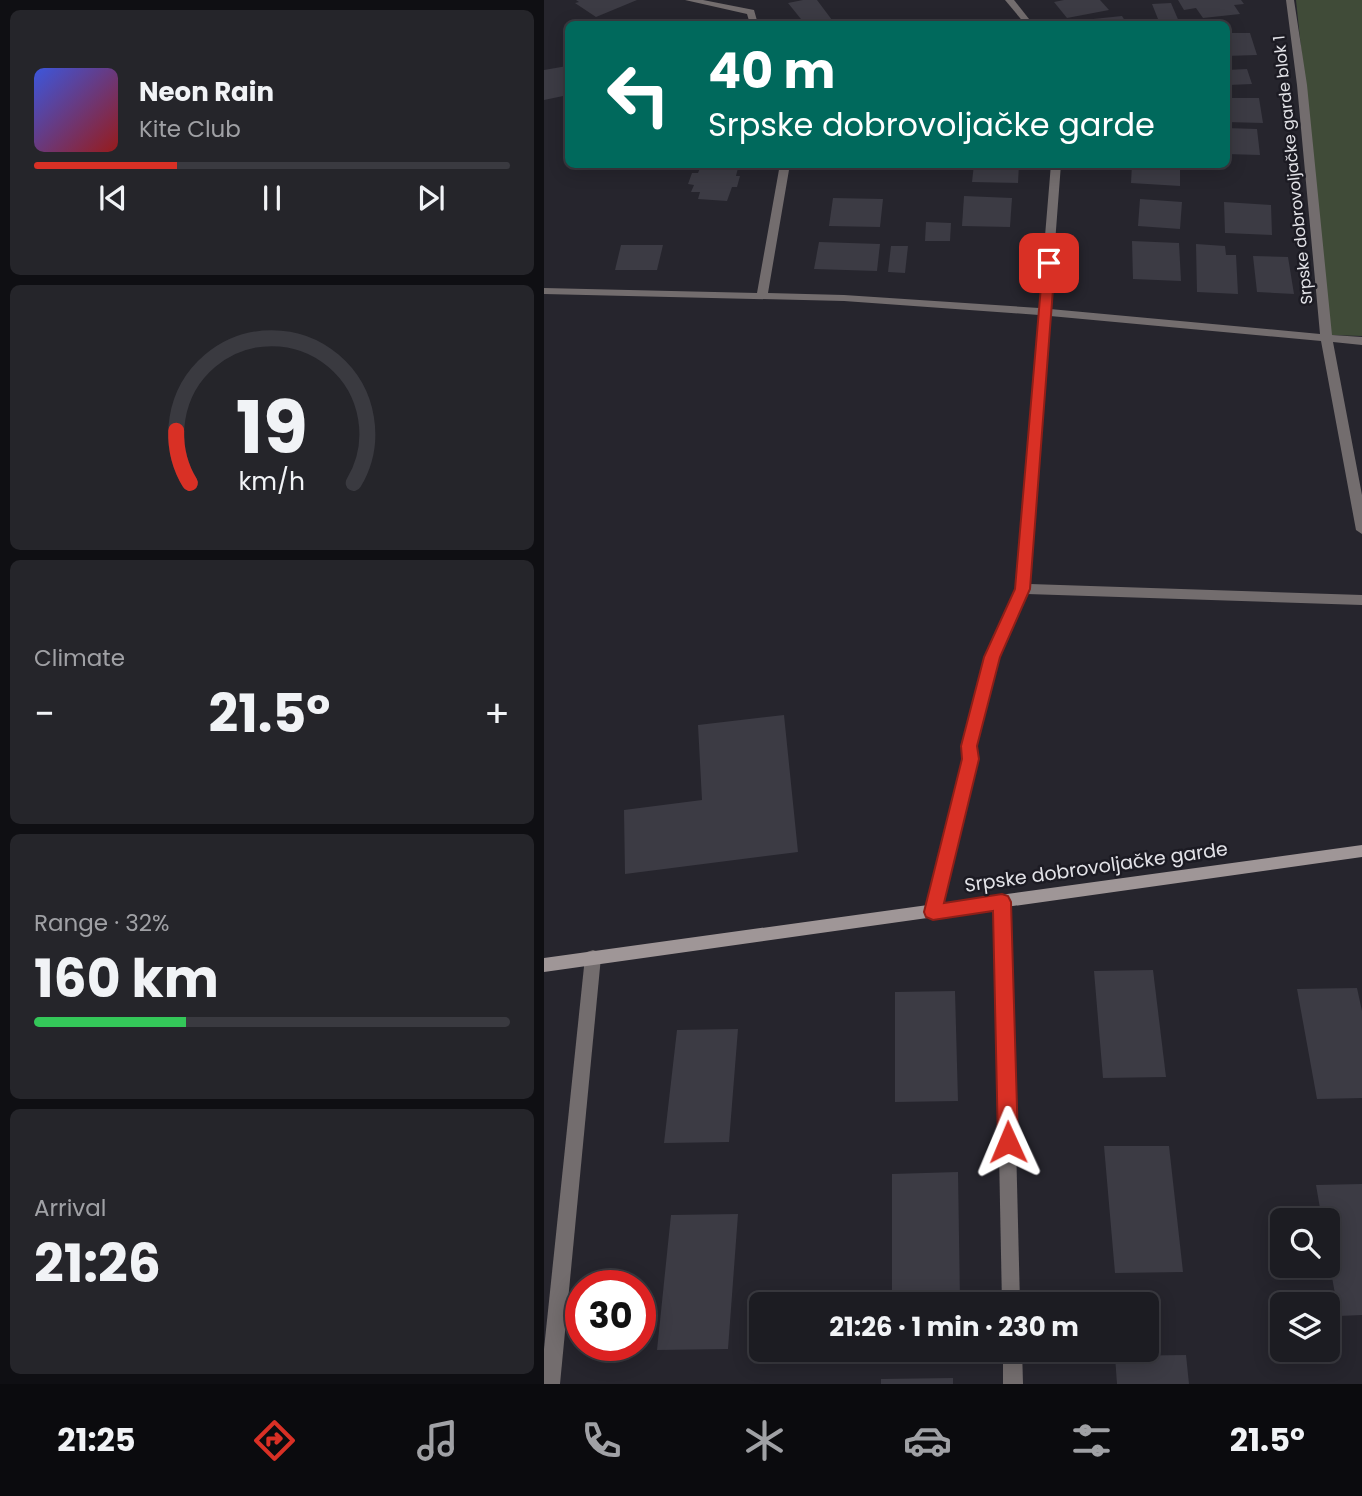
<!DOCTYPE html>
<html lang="en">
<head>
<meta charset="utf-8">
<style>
  :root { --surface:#1c1c22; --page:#25252a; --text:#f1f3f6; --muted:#a0a1a5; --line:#3a3a40; --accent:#d93025 }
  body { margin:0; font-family:Poppins,sans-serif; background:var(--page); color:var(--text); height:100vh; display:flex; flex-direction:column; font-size:26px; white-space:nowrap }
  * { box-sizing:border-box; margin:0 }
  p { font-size:23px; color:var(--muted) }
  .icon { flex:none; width:38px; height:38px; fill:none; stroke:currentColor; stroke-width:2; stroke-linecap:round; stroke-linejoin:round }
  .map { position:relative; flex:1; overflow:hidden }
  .side { display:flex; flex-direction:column; gap:10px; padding:10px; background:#0f0f13; width:544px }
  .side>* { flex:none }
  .banner { position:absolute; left:21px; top:21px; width:665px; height:147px; border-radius:10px; box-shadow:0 4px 18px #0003,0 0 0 2px var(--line); background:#00695c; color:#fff; overflow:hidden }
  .controls { position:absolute; left:726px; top:1208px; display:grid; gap:14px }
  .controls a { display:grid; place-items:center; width:70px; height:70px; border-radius:10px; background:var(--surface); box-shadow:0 4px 18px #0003,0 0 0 2px var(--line); font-size:35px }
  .speed { position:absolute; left:21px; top:1270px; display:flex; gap:14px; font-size:35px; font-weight:700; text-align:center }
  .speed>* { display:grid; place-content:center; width:91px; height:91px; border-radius:50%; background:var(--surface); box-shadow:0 4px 18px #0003,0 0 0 2px var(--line); line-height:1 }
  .speed .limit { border:10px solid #d22; background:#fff; color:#111 }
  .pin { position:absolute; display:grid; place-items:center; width:60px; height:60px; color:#fff; margin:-30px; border-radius:14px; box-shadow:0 4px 10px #0006 }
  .me { position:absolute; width:77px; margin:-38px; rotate:359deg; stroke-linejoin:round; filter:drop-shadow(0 0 5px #0008) }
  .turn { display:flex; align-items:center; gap:24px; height:147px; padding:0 28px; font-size:32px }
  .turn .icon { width:91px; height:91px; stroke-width:2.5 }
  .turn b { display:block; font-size:49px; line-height:60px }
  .big { font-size:52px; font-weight:700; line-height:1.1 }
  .side .widget { flex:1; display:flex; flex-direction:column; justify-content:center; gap:10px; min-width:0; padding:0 24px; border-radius:10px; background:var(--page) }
  .side .dial { align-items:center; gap:0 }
  .dial svg { height:182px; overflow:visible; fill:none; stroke:var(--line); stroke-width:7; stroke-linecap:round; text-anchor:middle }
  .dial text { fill:var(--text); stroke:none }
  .song { display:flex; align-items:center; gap:21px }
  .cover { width:84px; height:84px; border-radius:10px; background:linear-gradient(135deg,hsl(230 70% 55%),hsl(0 70% 35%)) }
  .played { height:7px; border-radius:4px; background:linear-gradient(90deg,var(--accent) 30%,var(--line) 30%) }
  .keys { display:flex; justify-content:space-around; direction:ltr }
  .heat { display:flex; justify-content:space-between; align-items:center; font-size:38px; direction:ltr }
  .charge { height:10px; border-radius:5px; background:linear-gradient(90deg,#34c759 32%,var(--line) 0) }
  .trip { position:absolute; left:205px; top:1292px; width:410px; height:70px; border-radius:10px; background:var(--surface); box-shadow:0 4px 18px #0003,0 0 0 2px var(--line); font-weight:700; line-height:70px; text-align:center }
  .tabs { display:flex; height:112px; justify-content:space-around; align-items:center; background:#0b0b0e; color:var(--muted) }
  .tabs .icon { width:49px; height:49px }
  .tabs .on { color:var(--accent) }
  .tabs b { font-size:32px; color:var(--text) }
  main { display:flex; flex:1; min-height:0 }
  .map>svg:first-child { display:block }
</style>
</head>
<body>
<main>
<section class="side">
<div class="widget">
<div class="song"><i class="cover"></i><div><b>Neon Rain</b><p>Kite Club</p></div></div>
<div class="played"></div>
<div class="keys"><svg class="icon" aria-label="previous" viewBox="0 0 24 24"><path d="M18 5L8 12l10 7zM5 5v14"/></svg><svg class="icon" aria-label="pause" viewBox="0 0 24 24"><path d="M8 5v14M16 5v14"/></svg><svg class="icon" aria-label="next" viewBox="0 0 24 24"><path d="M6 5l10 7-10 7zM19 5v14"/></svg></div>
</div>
<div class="widget dial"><svg viewBox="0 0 100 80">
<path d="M14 69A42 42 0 1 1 86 69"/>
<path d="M14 69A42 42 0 0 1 8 46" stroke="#d93025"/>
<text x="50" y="56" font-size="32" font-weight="700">19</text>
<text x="50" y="72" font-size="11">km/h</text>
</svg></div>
<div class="widget"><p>Climate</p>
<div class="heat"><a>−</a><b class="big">21.5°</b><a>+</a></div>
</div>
<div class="widget"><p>Range · 32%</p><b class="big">160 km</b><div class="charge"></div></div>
<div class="widget"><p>Arrival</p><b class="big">21:26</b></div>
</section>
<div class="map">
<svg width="818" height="1384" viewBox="0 0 818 1384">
  <rect width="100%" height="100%" fill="#26252d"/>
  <path fill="#404b38" d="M752,0H818V336L787,335Z"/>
  <g fill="#3c3b44">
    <path d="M32,0H93L52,17L31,3L35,2Z"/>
    <path d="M259,0H273L288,20L261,24L244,3Z"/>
    <path d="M520,0H556L565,10L523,18L510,2Z"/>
    <path d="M634,0H697L700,4L690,5L696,14L659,18L652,8L640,10Z"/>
    <path d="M627,3L636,24H616L608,4Z"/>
    <path d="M578,16L583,24H532L530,21Z"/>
    <path d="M682,33H706L713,55L682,56Z"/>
    <path d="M23,66L24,95L0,100V70Z"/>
    <path d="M703,69L708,84L685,85L686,89H682V70Z"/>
    <path d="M682,98H715L719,123L682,122Z"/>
    <path d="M682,128L713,129L716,155L682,154Z"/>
    <path d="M430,164H475L474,183L428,182Z"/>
    <path d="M588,164H636V186L587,183Z"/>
    <path d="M169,165L194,168L192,176H196L193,187H188L183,201L154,199L156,192H147L150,185L144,184L148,173H154L156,168H168Z"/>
    <path d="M420,196L468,198L466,227L418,226Z"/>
    <path d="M289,198L339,199L336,227L285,226Z"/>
    <path d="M596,199L638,202L636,229L594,226Z"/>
    <path d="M680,202L727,205L728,235L681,233Z"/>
    <path d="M382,222L407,223L406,241H381Z"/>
    <path d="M588,241L635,243L637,281L589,279Z"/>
    <path d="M275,242L336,244L333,271L270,269Z"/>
    <path d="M652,244L681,246L682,255H692L694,294L653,292Z"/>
    <path d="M77,245H119L113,270H71Z"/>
    <path d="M347,246H364L361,273L344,272Z"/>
    <path d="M709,256L744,257L750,294L713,292Z"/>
    <path d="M240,715L254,852L81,874L80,810L158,800L154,725Z"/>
    <path d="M609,970L622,1077L559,1078L550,971Z"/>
    <path d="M813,988L818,1011V1098L773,1099L753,989Z"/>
    <path d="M411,991L414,1101L351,1102V992Z"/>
    <path d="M194,1029L185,1142L120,1143L133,1030Z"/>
    <path d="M560,1146H625L639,1272L571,1273Z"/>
    <path d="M414,1172L416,1302L348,1303V1174Z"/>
    <path d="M818,1184V1315L795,1316L784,1255V1220H778L772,1185Z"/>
    <path d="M194,1214L184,1349L113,1350L127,1215Z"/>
    <path d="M642,1355L645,1384H573L571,1356Z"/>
    <path d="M409,1378V1384H337V1379Z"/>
  </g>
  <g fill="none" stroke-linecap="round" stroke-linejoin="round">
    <g fill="#736d6e" fill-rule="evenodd">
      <path d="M141,0H159L210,10L214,24H206L203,14Z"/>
      <path d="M461,0H470L489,24H481Z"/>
      <path d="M742,0H750L763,85L788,335L818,337V345L789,342L818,495V534L812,530L777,341L506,316L486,584L818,595V605L483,594L455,657L432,746L434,759L397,912L395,917L389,919L383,917L381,912L420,759L418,746L441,657L472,589L495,315L300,301L0,294V288L213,293L236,164H246L224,293L300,295L495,308L507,164H517L506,309L776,334L753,85Z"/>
      <path d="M458,895L464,897L466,902L476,1304H458L450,902L452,897Z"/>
      <path d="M49,950L55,952L57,957L16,1384H0V1349L41,957L43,952Z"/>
      <path d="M459,1349H478L479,1384H459Z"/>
    </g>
    <path fill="#9f9697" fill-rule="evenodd" d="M818,845V857L0,972V958Z"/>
  </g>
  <path fill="#d93025" stroke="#8d1f18" stroke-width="2" d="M505,259L511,263L486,589L456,657L433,746L435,759L400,903L458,894L464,896L467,902L474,1142L471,1149L464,1152L457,1149L454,1142L449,911L389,920L382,917L380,912L418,759L417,746L440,657L471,589L499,263Z"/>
  <g text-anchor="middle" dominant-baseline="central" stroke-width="5" stroke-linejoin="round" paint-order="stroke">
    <g font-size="16" fill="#e2e2e7" stroke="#1c1b23">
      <text transform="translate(749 170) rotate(-96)">Srpske dobrovoljačke garde blok 1</text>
    </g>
    <g font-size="19" fill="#e2e2e7" stroke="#1c1b23">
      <text transform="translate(552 867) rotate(-8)">Srpske dobrovoljačke garde</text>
    </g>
  </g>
</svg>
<div class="controls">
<a><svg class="icon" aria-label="search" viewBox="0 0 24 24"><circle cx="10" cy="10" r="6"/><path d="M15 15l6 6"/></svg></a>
<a><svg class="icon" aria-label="layers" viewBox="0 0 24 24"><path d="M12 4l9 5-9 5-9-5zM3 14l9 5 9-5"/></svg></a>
</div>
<div class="speed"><div class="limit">30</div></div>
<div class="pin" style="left:505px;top:263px;background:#d93025"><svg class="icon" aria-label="arrive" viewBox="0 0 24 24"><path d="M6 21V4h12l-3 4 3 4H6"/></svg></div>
<svg class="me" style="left:464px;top:1142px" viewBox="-20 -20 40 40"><path d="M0-17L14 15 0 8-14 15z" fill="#d93025" stroke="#fff" stroke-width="4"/></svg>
<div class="trip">21:26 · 1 min · 230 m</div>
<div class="banner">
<div class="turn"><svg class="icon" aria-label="left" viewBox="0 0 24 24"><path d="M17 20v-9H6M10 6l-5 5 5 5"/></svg><div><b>40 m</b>Srpske dobrovoljačke garde</div></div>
</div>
</div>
</main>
<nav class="tabs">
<b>21:25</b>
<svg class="icon on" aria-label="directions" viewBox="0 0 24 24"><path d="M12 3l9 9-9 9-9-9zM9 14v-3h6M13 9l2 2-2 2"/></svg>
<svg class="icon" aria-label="music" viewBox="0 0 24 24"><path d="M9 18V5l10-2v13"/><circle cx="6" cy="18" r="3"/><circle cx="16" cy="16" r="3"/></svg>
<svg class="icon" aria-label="phone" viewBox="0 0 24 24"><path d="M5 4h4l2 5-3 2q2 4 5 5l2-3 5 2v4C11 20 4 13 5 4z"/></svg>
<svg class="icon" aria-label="climate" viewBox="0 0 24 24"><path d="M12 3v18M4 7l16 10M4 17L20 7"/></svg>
<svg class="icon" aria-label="car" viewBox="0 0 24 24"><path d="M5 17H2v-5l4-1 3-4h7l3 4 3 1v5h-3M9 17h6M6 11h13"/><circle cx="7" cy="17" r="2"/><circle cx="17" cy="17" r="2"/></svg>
<svg class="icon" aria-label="filters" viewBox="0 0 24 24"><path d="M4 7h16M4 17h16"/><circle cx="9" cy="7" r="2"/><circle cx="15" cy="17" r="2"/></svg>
<b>21.5°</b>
</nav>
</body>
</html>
